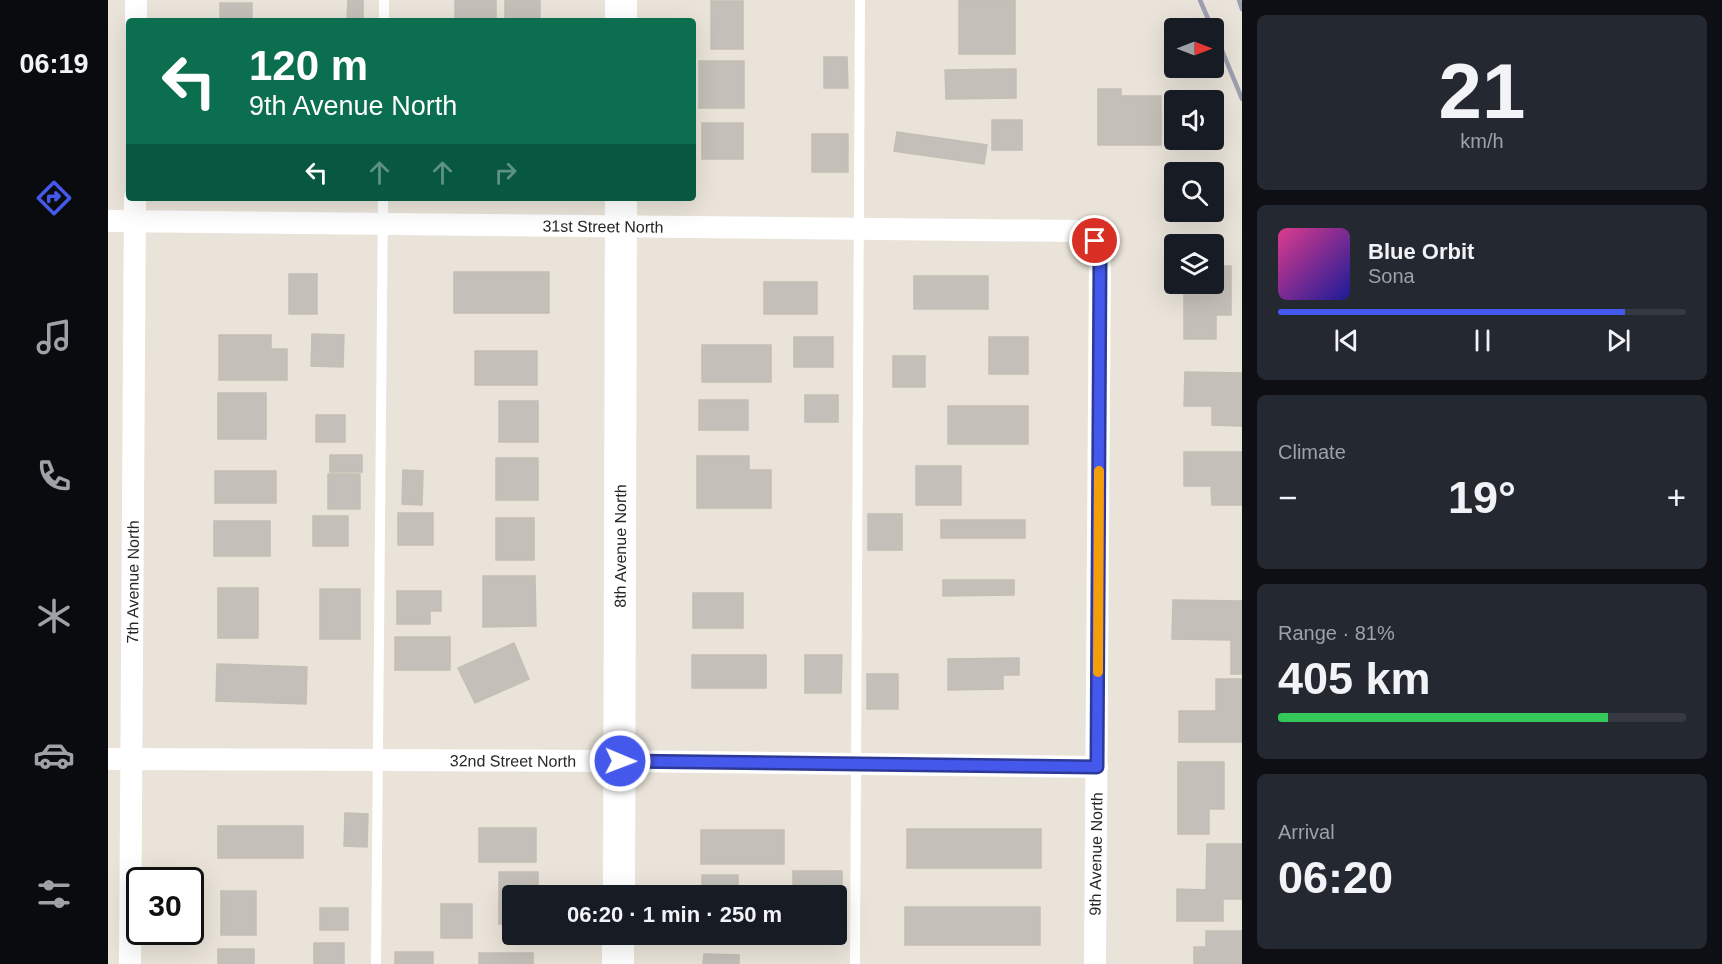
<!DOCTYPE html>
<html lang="en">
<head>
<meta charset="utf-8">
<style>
  :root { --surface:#171b24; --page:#242831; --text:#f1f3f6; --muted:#9ea1a6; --line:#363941; --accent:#4458eb }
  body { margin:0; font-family:Arial,sans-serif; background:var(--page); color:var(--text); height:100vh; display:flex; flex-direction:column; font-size:22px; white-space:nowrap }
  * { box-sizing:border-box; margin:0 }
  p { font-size:20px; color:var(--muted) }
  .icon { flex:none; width:33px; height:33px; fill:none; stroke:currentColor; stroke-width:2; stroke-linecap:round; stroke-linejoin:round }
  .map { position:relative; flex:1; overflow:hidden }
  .drawer { display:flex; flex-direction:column; gap:15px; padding:15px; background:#0d0f14; width:480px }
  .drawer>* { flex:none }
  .hud { position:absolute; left:18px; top:18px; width:570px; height:183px; border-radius:6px; box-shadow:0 6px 24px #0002; background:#0b6e4f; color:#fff; overflow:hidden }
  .needle { width:39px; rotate:90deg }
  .buttons { position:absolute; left:1056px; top:18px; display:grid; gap:12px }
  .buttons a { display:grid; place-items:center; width:60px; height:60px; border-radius:6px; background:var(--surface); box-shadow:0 6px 24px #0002; font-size:30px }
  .speed { position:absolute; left:18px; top:867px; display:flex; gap:12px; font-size:30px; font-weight:700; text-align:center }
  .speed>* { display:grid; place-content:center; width:78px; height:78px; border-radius:50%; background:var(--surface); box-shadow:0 6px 24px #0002; line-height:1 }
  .speed .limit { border:3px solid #111; border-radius:9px; background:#fff; color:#111 }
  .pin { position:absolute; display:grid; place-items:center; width:51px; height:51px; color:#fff; margin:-26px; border:3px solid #fff; border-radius:50%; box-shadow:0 2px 6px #0007 }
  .me { position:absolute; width:66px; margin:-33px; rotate:91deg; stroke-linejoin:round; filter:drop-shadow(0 0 4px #0008) }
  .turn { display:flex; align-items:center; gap:21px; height:126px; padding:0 24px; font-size:27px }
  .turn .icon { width:78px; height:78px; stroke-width:2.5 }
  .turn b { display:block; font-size:42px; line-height:51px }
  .lanes { display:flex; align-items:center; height:57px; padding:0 24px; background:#0003; justify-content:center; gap:30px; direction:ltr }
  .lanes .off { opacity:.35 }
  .big { font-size:45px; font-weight:800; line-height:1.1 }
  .drawer .widget { flex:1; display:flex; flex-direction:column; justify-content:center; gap:9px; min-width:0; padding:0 21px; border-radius:9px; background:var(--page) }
  .drawer .dial { align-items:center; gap:0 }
  .dial b { font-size:78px; line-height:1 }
  .song { display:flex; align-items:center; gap:18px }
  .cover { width:72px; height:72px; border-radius:9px; background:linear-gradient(135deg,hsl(330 70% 55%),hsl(240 70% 35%)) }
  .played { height:6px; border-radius:3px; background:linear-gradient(90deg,var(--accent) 85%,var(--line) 85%) }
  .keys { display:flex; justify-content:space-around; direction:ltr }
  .heat { display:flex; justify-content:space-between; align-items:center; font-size:33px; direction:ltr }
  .charge { height:9px; border-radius:4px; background:linear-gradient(90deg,#34c759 81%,var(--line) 0) }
  .trip { position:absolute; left:394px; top:885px; width:345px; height:60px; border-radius:6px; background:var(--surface); box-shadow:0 6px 24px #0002; font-weight:800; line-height:60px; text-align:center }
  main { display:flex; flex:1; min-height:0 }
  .tabs { display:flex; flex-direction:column; width:108px; justify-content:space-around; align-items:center; background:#090b0e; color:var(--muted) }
  .tabs .icon { width:42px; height:42px }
  .tabs .selected { color:var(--accent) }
  .tabs b { font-size:27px; color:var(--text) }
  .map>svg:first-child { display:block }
</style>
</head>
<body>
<main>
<nav class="tabs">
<b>06:19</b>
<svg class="icon selected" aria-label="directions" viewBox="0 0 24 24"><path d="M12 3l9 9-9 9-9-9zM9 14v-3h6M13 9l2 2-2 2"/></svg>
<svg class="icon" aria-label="music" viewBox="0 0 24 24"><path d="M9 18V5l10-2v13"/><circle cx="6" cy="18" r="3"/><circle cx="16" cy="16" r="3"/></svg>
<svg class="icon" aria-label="phone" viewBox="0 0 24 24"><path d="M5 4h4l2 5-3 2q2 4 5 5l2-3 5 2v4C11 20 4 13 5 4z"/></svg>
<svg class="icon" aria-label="climate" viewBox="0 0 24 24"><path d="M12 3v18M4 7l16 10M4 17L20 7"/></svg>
<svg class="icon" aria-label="car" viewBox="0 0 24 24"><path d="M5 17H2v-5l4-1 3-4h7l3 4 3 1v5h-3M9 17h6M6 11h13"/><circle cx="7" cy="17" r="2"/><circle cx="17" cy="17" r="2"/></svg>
<svg class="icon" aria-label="filters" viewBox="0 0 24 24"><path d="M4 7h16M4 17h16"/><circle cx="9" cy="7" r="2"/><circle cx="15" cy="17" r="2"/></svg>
</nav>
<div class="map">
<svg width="1134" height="964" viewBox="0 0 1134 964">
  <rect width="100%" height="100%" fill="#e9e3d9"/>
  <g fill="#c4c0b9" stroke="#c4bfb4" stroke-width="1.5">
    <path d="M240,0H255V21H239Z"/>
    <rect x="347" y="0" width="41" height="21"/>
    <rect x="397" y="0" width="35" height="21"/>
    <rect x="851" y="0" width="56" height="54"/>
    <rect x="603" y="1" width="32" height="48"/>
    <rect x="112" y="3" width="32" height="18"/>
    <path d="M716,57H739L740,88H716Z"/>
    <rect x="591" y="61" width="45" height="47"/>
    <path d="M908,69V98L838,99L837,70Z"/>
    <path d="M990,89H1013V96H1053V145H990Z"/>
    <rect x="884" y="120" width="30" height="30"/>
    <rect x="594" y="123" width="41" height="36"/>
    <path d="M789,132L879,145L876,164L786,151Z"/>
    <rect x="704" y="134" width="36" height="38"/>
    <path d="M1106,266H1123V315H1108V339H1076V284H1106Z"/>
    <rect x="346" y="272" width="95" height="41"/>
    <rect x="181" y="274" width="28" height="40"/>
    <rect x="806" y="276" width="74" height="33"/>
    <rect x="656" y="282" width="53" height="32"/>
    <path d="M204,334L236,335L235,367L203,366Z"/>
    <path d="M111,335H163V349H179V380H111Z"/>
    <rect x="686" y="337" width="39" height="30"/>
    <rect x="881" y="337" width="39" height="37"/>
    <rect x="594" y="345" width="69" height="37"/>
    <rect x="367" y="351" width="62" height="34"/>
    <rect x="785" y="356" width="32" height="31"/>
    <path d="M1077,372L1134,373V426L1104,425V406H1076Z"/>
    <rect x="110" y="393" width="48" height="46"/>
    <rect x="697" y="395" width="33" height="27"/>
    <rect x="591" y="400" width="49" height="30"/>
    <rect x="391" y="401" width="39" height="41"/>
    <rect x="840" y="406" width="80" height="38"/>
    <rect x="208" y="415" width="29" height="27"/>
    <path d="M1076,452H1134V505H1104L1103,486H1076Z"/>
    <rect x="222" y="455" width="32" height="17"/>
    <path d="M589,456H641V470H663V508H589Z"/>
    <rect x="388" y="458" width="42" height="42"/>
    <rect x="808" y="466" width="45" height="39"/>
    <path d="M295,470L315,471L314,505L294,504Z"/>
    <rect x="107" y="471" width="61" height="32"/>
    <rect x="220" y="474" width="32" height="35"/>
    <rect x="290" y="513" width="35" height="32"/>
    <rect x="760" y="514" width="34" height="36"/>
    <rect x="205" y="516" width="35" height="30"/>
    <rect x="388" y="518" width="38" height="42"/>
    <rect x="833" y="520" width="84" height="18"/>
    <rect x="106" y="521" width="56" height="35"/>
    <path d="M375,576H427L428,626L375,627Z"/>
    <path d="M835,580H906V595L835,596Z"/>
    <rect x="110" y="588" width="40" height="50"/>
    <rect x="212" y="589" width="40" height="50"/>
    <path d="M289,591H333V611H322V624H289Z"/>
    <rect x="585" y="593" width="50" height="35"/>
    <path d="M1065,600L1134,601V674H1123V640L1064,639Z"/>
    <rect x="287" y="637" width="55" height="33"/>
    <path d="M406,643L421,679L367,703L350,668Z"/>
    <rect x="584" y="655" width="74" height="33"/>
    <path d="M697,655H734L733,693H697Z"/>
    <path d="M911,658V675H895V689L840,690V659Z"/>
    <path d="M109,664L199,667L198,704L108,701Z"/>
    <rect x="759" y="674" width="31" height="35"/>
    <path d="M1108,679H1134L1133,742H1071V711H1108Z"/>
    <path d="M1070,762H1116V809H1101V834H1070Z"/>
    <path d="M237,813L260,814L259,847L236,846Z"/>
    <rect x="110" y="826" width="85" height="32"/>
    <rect x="371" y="828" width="57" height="34"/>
    <rect x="799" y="829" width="134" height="39"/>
    <rect x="593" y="830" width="83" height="34"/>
    <path d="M1099,844H1134V899H1115V921H1069V889L1098,890Z"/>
    <path d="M685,871H734V915H729V896H685Z"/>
    <path d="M391,872H430V896H405V924H391Z"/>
    <rect x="594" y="875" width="36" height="21"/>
    <rect x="113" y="891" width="35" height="44"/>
    <rect x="333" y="904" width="31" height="34"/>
    <rect x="797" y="907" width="135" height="38"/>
    <rect x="212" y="908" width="28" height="22"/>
    <path d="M1098,931H1134V964H1086V947H1098Z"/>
    <rect x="206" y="943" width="30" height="21"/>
    <rect x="110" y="949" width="36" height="15"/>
    <rect x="287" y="952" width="38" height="12"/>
    <rect x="371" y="953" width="54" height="11"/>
    <path d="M596,954L631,955V964H595Z"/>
  </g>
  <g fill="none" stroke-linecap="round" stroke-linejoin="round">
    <g stroke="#fff" stroke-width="10">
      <path d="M276,21V0"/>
      <path d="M268,964L275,198"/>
      <path d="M747,964L752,0"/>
    </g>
    <g stroke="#fff" stroke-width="22">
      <path d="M28,21V0"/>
      <path id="s1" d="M0,221L969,231L987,241L992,259L987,964"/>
      <path id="s2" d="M0,759L512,761L989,767"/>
      <path id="s3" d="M22,964L27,198"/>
    </g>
    <g stroke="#fff" stroke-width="32">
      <path d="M513,21V0"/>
      <path id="s4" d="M511,896L513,198"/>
      <path d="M510,964V934"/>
    </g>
    <g stroke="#9d9fb0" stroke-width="4.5">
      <path d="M1092,0L1104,28"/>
      <path d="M1131,0L1134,9"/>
      <path d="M1106,31L1134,99"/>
    </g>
  </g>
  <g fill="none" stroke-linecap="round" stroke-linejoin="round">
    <g stroke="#2c3999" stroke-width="15">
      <path id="route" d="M512,761L989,767L992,259L987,241"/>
    </g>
    <use href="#route" stroke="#4458eb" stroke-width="10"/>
    <path stroke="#f59e0b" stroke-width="10" d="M990,672L991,471"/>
  </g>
  <g text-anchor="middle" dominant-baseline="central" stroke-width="5" stroke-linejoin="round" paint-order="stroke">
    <g font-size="16" fill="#272727" stroke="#fff">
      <text stroke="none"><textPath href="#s1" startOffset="495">31st Street North</textPath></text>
      <text stroke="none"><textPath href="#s4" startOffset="350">8th Avenue North</textPath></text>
      <text stroke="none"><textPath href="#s3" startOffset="382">7th Avenue North</textPath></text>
      <text stroke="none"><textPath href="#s2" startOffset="405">32nd Street North</textPath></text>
      <text transform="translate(988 854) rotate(-89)">9th Avenue North</text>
    </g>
  </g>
</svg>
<div class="buttons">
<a><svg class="needle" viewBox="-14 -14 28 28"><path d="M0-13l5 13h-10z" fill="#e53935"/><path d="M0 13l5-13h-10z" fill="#9ea1a6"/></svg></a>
<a><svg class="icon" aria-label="sound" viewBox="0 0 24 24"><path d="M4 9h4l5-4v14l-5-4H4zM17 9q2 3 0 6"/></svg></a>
<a><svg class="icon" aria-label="search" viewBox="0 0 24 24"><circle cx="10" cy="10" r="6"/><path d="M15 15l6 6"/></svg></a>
<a><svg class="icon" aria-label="layers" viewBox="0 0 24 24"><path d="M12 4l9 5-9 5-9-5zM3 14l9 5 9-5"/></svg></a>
</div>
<div class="speed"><div class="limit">30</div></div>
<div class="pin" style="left:987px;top:241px;background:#d93025"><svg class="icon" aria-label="arrive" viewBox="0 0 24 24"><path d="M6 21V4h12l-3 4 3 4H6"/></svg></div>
<svg class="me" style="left:512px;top:761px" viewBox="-20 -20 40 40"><circle r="17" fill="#4458eb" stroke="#fff" stroke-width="3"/><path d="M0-11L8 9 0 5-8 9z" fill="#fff"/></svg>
<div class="trip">06:20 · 1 min · 250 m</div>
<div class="hud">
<div class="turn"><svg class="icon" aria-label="left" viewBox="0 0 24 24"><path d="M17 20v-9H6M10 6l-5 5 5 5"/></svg><div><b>120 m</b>9th Avenue North</div></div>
<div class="lanes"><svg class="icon" aria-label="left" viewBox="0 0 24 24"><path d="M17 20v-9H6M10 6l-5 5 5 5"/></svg><svg class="icon off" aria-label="ahead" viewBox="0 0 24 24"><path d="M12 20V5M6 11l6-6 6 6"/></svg><svg class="icon off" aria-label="ahead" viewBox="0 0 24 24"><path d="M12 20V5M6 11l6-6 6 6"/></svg><svg class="icon off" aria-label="right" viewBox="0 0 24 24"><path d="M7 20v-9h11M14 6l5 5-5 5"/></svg></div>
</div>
</div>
<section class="drawer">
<div class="widget dial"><b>21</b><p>km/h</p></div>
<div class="widget">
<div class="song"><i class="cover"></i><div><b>Blue Orbit</b><p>Sona</p></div></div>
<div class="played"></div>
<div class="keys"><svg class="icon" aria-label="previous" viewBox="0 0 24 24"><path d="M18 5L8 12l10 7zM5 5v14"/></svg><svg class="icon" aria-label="pause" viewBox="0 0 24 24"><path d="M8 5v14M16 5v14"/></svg><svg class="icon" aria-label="next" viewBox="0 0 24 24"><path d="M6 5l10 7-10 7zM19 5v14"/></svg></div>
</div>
<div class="widget"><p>Climate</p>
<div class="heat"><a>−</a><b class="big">19°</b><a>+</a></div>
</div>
<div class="widget"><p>Range · 81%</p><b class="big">405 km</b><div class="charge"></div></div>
<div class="widget"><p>Arrival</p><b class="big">06:20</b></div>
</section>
</main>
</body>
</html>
